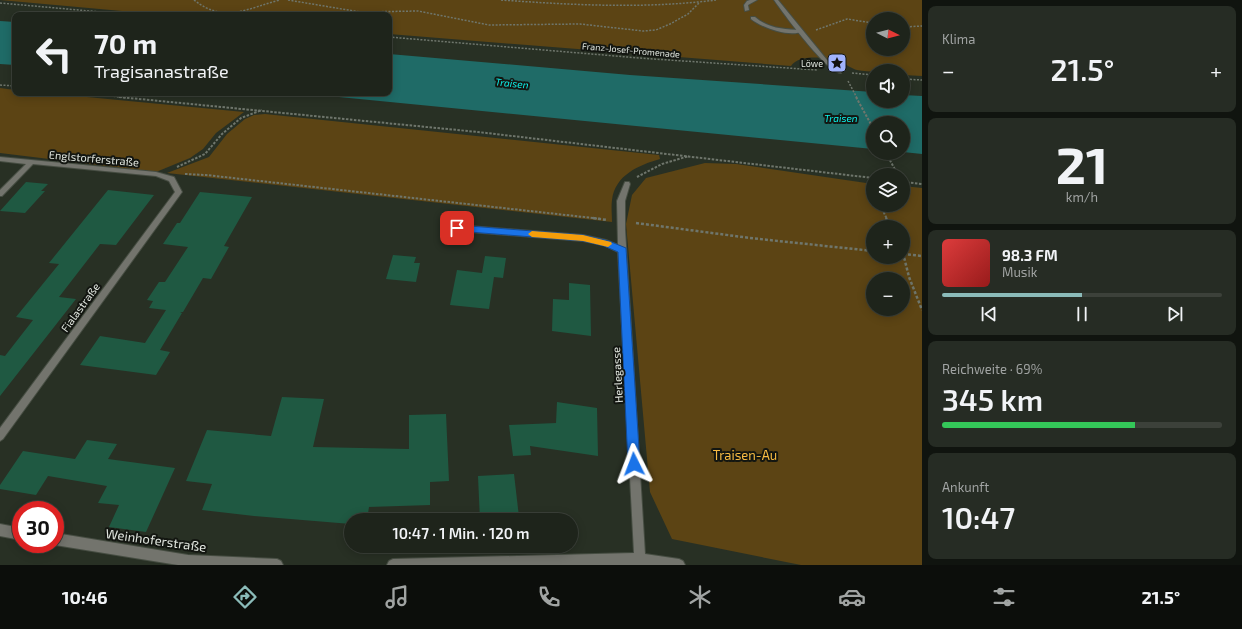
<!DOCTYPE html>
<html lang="de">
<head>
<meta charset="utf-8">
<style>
  :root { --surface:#1e241b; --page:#262c24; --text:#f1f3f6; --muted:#a1a4a3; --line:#3c413a; --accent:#8bbbb9 }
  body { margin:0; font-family:"Exo 2",sans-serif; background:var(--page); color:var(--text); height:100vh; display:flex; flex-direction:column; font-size:15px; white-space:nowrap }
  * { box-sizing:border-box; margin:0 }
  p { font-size:13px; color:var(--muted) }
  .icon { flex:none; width:22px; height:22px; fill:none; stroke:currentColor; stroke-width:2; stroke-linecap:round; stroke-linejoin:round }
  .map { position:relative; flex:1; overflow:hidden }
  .sheet { display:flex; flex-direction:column; gap:6px; padding:6px; background:#10140f; width:320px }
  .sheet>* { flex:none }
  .guide { position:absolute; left:12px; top:12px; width:380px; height:84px; border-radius:8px; box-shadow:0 2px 10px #0003,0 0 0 1px var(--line); background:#1e241b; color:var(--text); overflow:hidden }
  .needle { width:26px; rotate:96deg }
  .tools { position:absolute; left:866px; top:12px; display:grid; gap:8px }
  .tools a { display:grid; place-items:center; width:44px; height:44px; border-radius:50%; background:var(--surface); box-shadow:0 2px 10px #0003,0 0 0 1px var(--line); font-size:20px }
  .speed { position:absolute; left:12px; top:501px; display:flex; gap:8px; font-size:20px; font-weight:700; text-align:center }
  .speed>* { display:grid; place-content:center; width:52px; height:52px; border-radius:50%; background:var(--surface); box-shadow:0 2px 10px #0003,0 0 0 1px var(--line); line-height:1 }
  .speed .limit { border:6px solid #d22; background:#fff; color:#111 }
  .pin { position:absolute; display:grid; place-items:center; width:34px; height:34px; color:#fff; margin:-17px; border-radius:8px; box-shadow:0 2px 6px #0006 }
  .me { position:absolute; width:44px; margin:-22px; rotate:357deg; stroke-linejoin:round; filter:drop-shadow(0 0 3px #0008) }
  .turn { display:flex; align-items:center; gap:14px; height:84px; padding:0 16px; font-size:18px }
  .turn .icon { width:52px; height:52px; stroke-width:2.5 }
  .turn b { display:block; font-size:28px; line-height:34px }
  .big { font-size:30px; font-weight:600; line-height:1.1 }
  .sheet .tile { flex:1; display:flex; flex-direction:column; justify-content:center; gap:6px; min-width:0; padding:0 14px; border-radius:8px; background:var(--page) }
  .sheet .dial { align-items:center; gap:0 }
  .dial b { font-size:52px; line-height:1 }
  .song { display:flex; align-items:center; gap:12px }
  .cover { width:48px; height:48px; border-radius:6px; background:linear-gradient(135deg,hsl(0 70% 55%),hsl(0 70% 35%)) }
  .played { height:4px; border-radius:2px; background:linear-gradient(90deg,var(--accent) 50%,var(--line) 50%) }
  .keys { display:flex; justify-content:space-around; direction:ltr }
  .heat { display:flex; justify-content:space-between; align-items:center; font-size:22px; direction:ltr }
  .charge { height:6px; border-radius:3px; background:linear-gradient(90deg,#34c759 69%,var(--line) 0) }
  .trip { position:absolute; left:344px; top:513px; width:234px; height:40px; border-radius:20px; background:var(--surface); box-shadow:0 2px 10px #0003,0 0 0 1px var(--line); font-weight:600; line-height:40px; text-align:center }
  .tab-bar { display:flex; height:64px; justify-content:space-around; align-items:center; background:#0c0e0b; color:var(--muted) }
  .tab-bar .icon { width:28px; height:28px }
  .tab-bar .on { color:var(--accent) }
  .tab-bar b { font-size:18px; color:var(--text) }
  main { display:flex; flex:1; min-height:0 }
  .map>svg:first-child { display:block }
</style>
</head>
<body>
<main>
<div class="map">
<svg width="922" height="565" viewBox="0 0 922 565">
  <rect width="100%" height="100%" fill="#283024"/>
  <g fill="#5c4414" fill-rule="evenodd">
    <path d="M0,0H922V76L903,75V71C887,71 872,73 857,70C852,69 846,64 841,62C828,58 800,53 791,66L389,34V15H166ZM873,19H903V49H873Z"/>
    <path d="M0,88L15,90V93H45L244,112L216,133L203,149L190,158L156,172L0,153Z"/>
    <path d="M265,114L659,155L660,159C639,165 615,175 612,200C611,207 612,215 612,222L167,173L209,157L227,134L245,119L254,115Z"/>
    <path d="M705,163L736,164L873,184V205H903V186L922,188V565H801L672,539L650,492L626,224L632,195L646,178ZM873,227H903V257H873ZM873,279H903V309H873Z"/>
  </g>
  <g fill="#1f6b67">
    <path d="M0,21L15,22V65L0,64Z"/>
    <path d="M389,54L630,75L873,92V101H903V95L922,96V154L903,152V123H873V149L298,93H389Z"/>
  </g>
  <g fill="#1f5942">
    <path d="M26,182L48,184L41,191H45L25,213L0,211Z"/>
    <path d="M108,190L154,195L116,245L100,244L59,297L76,299L0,396V355L5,356L33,320L16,317L59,264L49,263Z"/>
    <path d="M200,192L252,197L224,246L229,247L211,279L203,278L183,312H180L182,313L160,350L170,352L156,375L80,365L100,336L145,343L166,310L149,308L153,301L147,300L159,282H165L188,247L163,244L177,223H180Z"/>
    <path d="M393,255L416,257L414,263H420L416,282L386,279Z"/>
    <path d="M485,256L506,258L503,278L494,277L489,309L450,305L457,270L482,273Z"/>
    <path d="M569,283L590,285L591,336L552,331L553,299L569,300Z"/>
    <path d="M282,397L324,399L313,447L409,449V415L446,414L449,481L430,482V505L369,507L367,520H351V524L254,516L202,510L212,484L186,481L207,430L271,436Z"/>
    <path d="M557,402L597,408L598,456L530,446L531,455L513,456L509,425L556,423Z"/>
    <path d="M87,440L117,444L108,459L175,468L146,532L109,527L119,505L98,503L107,486L48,476L36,495L0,489V485L23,451L75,459Z"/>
    <path d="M514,474L519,517L480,520L478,476Z"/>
  </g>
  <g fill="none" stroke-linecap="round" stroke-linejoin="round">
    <g stroke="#464d42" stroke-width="2">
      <g id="service">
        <path d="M750,0H757L748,5L749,10L745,11L744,5L747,1Z"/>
        <path d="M751,17H755C769,29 784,29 801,30L803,31C791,38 762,28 751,19Z"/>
      </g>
    </g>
    <g stroke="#464d42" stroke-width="2">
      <g id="minor">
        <path d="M774,0H778L827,60L841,71V73C828,74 783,13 774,0Z"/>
        <path d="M0,157L156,172L174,177L182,192L3,439L0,441V428L175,192L169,181L156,176L33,164L2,196H0V190L26,164L0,161Z"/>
        <path d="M625,182H629L630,184L625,201V229L645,554L679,559L683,561L685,565H387L389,561L393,559L634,553L618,252L604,245L583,241L457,231L453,228L457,225L583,235L606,240L618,245L617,201Z"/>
        <path d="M0,524L21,528V540L0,536Z"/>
        <path d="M55,533L188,555L277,559L281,561L283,565H178L55,545L54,544H55Z"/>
      </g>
    </g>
    <g stroke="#6f766c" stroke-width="1.5" stroke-dasharray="2 1.5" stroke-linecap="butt">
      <path d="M194,0C224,24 248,8 280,0"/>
      <path d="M288,0L360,12L418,11L489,25L580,24L643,31L656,30L670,24L688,14L700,2"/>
      <path d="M501,0C573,5 644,9 716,0"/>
      <path d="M0,3L134,15"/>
      <path d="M903,27L922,26"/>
      <path d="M816,30L847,19L873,23"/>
      <path d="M389,37L639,58L817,70"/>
      <path d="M852,73L873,75"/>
      <path d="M903,79L922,80"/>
      <path d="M848,81L857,98"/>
      <path d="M0,85L15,86"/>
      <path d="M82,93L129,98"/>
    </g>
    <g stroke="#6f766c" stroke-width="2" stroke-dasharray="2.5 1.5" stroke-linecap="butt">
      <path d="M119,97L478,132L873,178"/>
      <path d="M856,97L873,128"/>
      <path d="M886,153L898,175"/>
      <path d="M177,167L205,154L222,134L241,118L262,110"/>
      <path d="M185,174L206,175L602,219"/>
      <path d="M637,177L662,164L689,156"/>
      <path d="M903,182L922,184"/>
      <path d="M880,205L887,219"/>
    </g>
    <g stroke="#6f766c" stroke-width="2.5" stroke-dasharray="3 2" stroke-linecap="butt">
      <path d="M593,218L607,220"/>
      <path d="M886,218L890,227"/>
      <path d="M636,223L750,238L873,251"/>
      <path d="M903,253L909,277L922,310"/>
      <path d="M903,254L922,256"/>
    </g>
    <use href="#service" fill="#73746d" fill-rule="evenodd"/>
    <use href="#minor" fill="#73746d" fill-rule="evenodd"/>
  </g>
  <path fill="#1a73e8" stroke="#114b97" d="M457,225L583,235L609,241L626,248L640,464L638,469L634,470L630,469L628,464L618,252L604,246L583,241L457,231L453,228Z"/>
  <path fill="#f59e0b" d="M532,231L583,235L611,242L612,244L608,247L583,241L532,237L528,234Z"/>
  <defs>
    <g id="sight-square" transform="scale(1)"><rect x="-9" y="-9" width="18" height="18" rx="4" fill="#a1b3fd" stroke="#131611"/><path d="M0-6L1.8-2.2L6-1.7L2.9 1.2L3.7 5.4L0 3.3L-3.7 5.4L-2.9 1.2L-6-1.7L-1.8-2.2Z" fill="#111"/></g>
  </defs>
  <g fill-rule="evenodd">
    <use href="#sight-square" x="837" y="63"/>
  </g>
  <g text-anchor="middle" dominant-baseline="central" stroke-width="4" stroke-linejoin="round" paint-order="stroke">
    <g font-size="9" fill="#e2e7e0" stroke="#131611">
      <text transform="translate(631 50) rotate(5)">Franz-Josef-Promenade</text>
    </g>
    <g font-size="9" fill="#e2e7e0" stroke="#131611" text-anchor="end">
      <text x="823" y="63">Löwe</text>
    </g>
    <g font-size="10" font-style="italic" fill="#0cf4ed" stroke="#131611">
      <text transform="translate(512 83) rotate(6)">Traisen</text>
      <text x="841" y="118">Traisen</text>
    </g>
    <g font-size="11" fill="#e2e7e0" stroke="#131611">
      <text transform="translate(94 158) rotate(5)">Englstorferstraße</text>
      <text transform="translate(80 307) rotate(-54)">Fialastraße</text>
      <text transform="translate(617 375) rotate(-93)">Herlegasse</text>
    </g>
    <g font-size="13" fill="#f9bc42" stroke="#131611">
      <text x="745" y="455">Traisen-Au</text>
    </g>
    <g font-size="13" fill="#e2e7e0" stroke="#131611">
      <text transform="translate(156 540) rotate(8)">Weinhoferstraße</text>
    </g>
  </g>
</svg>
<div class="tools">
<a><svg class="needle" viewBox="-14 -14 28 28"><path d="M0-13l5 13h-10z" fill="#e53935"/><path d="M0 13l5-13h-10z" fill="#a1a4a3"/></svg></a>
<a><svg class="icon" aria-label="sound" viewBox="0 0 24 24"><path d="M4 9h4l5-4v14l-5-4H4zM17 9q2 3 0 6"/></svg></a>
<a><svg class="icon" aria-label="search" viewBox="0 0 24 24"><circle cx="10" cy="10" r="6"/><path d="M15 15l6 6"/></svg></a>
<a><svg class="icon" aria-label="layers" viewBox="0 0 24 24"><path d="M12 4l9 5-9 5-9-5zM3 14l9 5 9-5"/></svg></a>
<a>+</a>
<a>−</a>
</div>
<div class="speed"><div class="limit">30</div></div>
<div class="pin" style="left:457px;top:228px;background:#d93025"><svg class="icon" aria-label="arrive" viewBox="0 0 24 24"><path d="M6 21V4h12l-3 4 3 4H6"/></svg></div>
<svg class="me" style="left:634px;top:464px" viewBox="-20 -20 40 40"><path d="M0-17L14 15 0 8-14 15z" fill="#1a73e8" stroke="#fff" stroke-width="4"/></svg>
<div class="trip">10:47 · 1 Min. · 120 m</div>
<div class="guide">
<div class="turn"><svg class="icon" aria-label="left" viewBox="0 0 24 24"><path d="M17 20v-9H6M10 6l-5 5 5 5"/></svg><div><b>70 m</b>Tragisanastraße</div></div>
</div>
</div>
<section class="sheet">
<div class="tile"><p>Klima</p>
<div class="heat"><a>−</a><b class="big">21.5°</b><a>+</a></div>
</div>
<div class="tile dial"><b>21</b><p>km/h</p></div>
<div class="tile">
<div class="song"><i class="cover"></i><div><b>98.3 FM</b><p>Musik</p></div></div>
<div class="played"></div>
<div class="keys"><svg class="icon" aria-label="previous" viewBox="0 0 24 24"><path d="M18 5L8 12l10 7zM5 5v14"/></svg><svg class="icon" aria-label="pause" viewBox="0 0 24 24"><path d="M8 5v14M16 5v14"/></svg><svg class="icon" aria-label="next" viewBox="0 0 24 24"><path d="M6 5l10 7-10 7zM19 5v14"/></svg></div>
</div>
<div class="tile"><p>Reichweite · 69%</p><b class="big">345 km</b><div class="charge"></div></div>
<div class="tile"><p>Ankunft</p><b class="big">10:47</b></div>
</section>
</main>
<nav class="tab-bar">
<b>10:46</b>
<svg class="icon on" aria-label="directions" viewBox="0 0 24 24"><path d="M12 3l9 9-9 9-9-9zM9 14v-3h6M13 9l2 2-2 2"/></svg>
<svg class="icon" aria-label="music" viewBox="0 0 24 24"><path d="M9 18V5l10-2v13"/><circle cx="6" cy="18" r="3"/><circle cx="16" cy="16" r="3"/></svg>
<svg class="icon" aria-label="phone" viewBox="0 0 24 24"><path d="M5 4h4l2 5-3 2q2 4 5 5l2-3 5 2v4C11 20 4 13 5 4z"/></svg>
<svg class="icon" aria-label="climate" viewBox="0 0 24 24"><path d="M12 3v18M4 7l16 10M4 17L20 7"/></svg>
<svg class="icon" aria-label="car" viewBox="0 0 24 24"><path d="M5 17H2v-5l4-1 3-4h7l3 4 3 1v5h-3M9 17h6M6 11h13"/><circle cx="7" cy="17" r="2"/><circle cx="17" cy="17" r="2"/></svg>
<svg class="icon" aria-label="filters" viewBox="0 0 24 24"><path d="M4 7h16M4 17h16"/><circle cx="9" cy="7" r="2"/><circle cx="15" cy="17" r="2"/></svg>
<b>21.5°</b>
</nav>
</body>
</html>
